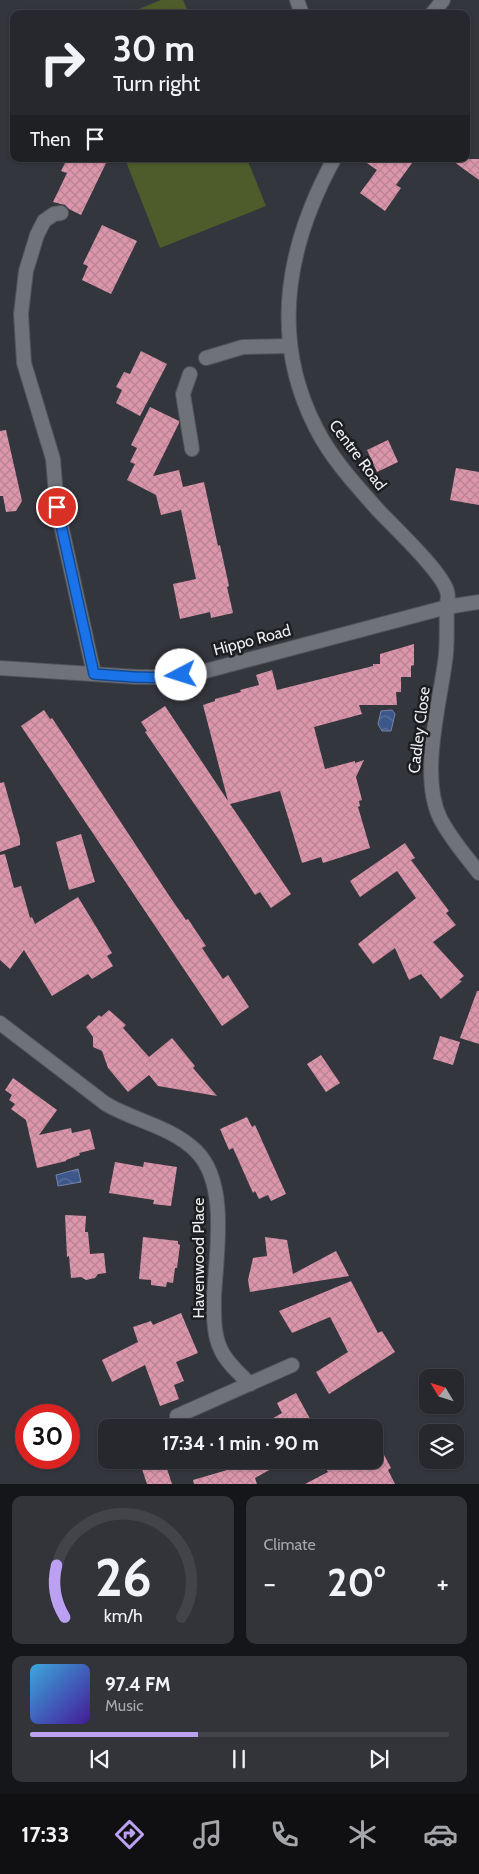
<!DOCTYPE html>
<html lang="en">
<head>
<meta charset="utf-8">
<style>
  :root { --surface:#27282e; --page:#33343a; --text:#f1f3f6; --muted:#a4a6aa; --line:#43444a; --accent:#bca0f2 }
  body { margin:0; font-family:Cabin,sans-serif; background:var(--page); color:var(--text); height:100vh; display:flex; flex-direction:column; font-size:19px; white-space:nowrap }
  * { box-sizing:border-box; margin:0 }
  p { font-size:16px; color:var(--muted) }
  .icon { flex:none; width:28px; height:28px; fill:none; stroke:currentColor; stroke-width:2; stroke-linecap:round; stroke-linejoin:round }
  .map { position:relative; height:1484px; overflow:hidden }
  .drawer { display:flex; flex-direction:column; gap:12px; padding:12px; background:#151619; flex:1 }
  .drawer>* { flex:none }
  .banner { position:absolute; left:10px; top:10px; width:460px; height:152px; border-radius:10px; box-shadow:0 1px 4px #0004,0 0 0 1px var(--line); background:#27282e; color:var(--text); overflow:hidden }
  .needle { width:32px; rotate:308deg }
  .controls { position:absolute; left:419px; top:1369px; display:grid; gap:10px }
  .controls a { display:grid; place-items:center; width:45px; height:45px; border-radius:10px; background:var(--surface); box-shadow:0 1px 4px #0004,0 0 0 1px var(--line); font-size:25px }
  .speed { position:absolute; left:15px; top:1404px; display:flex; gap:10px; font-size:25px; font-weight:700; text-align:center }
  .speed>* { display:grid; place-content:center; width:65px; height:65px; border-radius:50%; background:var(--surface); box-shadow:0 1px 4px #0004,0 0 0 1px var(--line); line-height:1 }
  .speed .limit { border:8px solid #d22; background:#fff; color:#111 }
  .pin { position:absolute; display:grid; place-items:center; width:42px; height:42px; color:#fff; margin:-21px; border:2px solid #fff; border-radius:50%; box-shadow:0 1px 5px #0007 }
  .me { position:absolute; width:55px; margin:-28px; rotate:265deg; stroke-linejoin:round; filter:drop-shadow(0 0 4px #0008) }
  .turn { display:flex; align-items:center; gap:18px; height:105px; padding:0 20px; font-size:22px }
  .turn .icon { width:65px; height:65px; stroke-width:2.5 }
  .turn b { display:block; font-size:35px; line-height:42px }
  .then { display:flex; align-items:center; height:48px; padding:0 20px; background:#0003; gap:10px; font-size:19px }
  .big { font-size:38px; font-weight:700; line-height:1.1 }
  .drawer .tile { flex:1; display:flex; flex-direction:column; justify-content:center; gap:8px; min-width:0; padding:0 18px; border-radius:10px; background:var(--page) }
  .drawer .dial { align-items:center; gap:0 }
  .dial svg { height:130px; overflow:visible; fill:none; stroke:var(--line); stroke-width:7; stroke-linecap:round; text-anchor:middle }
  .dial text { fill:var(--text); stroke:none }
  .song { display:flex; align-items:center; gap:15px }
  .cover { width:60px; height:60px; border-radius:8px; background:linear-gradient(135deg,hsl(200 70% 55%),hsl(260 70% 35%)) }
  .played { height:5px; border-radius:2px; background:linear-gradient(90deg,var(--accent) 40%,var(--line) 40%) }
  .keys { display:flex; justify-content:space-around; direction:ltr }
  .heat { display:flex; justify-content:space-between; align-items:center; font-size:28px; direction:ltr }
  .drawer .tiles { flex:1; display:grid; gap:12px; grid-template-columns:1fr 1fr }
  .tile:last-child { grid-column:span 2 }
  .trip { position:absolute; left:98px; top:1419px; width:285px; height:50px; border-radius:10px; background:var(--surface); box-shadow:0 1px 4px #0004,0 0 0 1px var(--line); font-weight:700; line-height:50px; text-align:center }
  .dock { display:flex; height:80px; justify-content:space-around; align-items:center; background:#101012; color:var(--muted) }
  .dock .icon { width:35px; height:35px }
  .dock .current { color:var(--accent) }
  .dock b { font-size:22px; color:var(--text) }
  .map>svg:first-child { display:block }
</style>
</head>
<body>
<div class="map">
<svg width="479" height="1484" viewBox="0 0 479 1484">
  <defs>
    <pattern id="water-waves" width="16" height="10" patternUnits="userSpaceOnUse" patternTransform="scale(1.25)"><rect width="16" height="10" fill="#3e578a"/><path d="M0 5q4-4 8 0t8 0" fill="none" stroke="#5a6f9b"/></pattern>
    <pattern id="building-cross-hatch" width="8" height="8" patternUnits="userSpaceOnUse" patternTransform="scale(1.25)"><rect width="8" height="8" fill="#dc96ab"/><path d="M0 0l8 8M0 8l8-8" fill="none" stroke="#b78292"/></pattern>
  </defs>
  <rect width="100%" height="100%" fill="#34363d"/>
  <g fill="#4e5c2b">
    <path d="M161,0H183L189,14H127Z"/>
    <path d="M125,159H247L266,206L160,248Z"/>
  </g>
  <g fill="url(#water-waves)" stroke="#7284a9">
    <path d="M392,710L395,714L391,731H382L378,724L381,711Z"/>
    <path d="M78,1169L81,1182L58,1186L56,1175Z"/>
  </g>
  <g fill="url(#building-cross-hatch)">
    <path d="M67,159H108L81,215L69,209L65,205L53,202L67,173L61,171Z"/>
    <path d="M361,159H415L396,185L401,188L385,211L360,193L377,170Z"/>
    <path d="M450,159H479V180Z"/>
    <path d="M102,225L137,241L111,294L82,280L88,266L83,264Z"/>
    <path d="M141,351L167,364L140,416L116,403L122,390L116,387L124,372L130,374Z"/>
    <path d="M150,407L179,421V423L153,476L179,470L183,487L204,482L218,546L220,545L229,586L227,587L233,613L211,618L210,612L180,619L173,584L196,579L181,510L161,515L156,495L127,480L135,464L130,462L137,448L131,445Z"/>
    <path d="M6,430L22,501L16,511L6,512L3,496H0V431Z"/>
    <path d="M388,440L398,462L377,472L367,450Z"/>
    <path d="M456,468L479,472V505L450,500Z"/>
    <path d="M414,644V665L411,666V677H401V692H396L397,705H359L362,714L314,727L325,769L355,761V763L364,760L356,777L362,800L359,801L360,806L358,807L370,848L323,863L321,857L302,863L280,791L230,804L291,894L271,908L260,892L255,895L217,837L145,732L147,731L141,722L165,706L228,801L203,705L215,701V699L241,692L240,690L259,685L256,675L272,670L277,690L373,666V664H380V654Z"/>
    <path d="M44,710L50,719L52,718L68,742L170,897L186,920L188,919L206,946L202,948L223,979L228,975L249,1007L222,1026L21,726Z"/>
    <path d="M4,782L20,839V845L0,852V783Z"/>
    <path d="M81,834L95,882L69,890L56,842Z"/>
    <path d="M405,843L415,858L411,860L449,911L446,913L456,925L433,942L464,976L459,980L462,981L441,999L421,974L409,980L395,948L373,964L358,944L416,898L397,871L360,897L350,881Z"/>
    <path d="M5,854L14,888L21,886L30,918L32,917L35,924L78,897L112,953L107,956L113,966L92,979L88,974L52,996L24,950L10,969L0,960V855Z"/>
    <path d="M477,991H479V1044L460,1038Z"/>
    <path d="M109,1010L126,1025L123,1028L149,1057L172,1038L195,1066L193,1068L217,1096L158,1086L149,1075L128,1092L108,1068L102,1051L93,1047V1037L86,1027L99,1015L101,1017Z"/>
    <path d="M440,1036L460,1042L453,1065L433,1059Z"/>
    <path d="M321,1055L340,1083L326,1092L307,1064Z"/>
    <path d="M13,1078L57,1110L39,1135L71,1128L72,1133L90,1129L95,1149L79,1153L80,1155L66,1160V1161L37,1168L26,1120L11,1109L15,1104L9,1100L12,1095L5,1090Z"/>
    <path d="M247,1117L252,1127L255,1125L286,1194L271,1201L268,1195L259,1199L255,1191L253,1193L233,1148L229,1150L220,1129Z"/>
    <path d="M115,1162L143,1167L144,1162L177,1167L171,1206L153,1204L154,1200L109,1193Z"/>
    <path d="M65,1215L86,1216L85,1232H88L90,1254L104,1253L106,1273L98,1274L95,1278L86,1280L81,1277L71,1278L69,1256L67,1257Z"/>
    <path d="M143,1237L178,1241V1244L180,1245L177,1268H175L173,1283L167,1282L166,1287L151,1285V1280L139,1279Z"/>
    <path d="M265,1237L287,1240L293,1274L336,1251L349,1276L250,1292L248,1280L253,1258L267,1256Z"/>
    <path d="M351,1281L378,1333L382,1331L395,1352L329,1394L316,1372L348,1352L330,1317L292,1333L279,1311Z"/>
    <path d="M181,1313L198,1353L176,1362L184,1381L174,1385L179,1399L160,1406L145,1365L112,1382L102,1360L138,1342L133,1327L151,1321L153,1325Z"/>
    <path d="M296,1393L315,1428H256L282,1413L277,1403Z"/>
    <path d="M374,1436L391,1468L388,1470L395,1484H305L328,1472L321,1460H374Z"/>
    <path d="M139,1460H164L172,1484H147Z"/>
    <path d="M232,1460H287L255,1478L257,1484H194L193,1480L234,1468Z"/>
  </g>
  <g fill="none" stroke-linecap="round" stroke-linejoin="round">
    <g stroke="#515359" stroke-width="16">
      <g id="minor">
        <path d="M297,0L302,14"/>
        <path d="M432,14L443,0"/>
        <path d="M334,159C287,245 269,337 316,428C331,458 355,484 378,510C394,527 441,571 447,591C449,596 447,601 447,607C446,626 448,643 445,662C439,706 420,777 440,818C450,838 466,856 479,873"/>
        <path d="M61,213L54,214L44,221L37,235L26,271L21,314L24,363L53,459L57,507L94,674"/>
        <path d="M206,358L243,347L289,346"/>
        <path d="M190,374L183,394L192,449"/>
        <path d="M0,668L138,677H168L198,673L447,607L479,602"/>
        <path d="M0,1023L106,1104C135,1121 172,1127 196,1151C229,1183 216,1255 214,1297C214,1314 213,1334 221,1350C227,1363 240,1374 250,1384"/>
        <path d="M177,1416L292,1365"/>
      </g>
    </g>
    <use href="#minor" stroke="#6f7279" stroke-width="14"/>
  </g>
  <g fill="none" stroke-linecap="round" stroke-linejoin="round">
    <g stroke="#114b97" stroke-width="12">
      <path id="route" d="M57,507L94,674C123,676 152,680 181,675"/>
    </g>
    <use href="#route" stroke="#1a73e8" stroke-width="9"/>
  </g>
  <g text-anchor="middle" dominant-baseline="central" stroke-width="5" stroke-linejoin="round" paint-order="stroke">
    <g font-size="16" fill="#eceef2" stroke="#1c1d21">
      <text transform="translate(358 455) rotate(53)">Centre Road</text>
      <text transform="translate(252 640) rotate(-15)">Hippo Road</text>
      <text transform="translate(419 730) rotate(-83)">Cadley Close</text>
      <text transform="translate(198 1258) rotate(-90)">Havenwood Place</text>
    </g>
  </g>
</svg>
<div class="controls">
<a><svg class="needle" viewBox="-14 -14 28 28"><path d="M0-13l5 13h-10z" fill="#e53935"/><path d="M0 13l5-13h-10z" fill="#a4a6aa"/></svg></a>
<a><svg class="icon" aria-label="layers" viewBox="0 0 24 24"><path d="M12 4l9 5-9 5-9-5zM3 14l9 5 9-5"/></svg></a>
</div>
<div class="speed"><div class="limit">30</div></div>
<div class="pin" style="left:57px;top:507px;background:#d93025"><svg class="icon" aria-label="arrive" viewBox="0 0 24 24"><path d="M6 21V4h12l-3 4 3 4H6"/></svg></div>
<svg class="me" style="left:181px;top:675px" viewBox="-20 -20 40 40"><circle r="19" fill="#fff"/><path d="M0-13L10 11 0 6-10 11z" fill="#1a73e8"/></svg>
<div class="trip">17:34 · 1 min · 90 m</div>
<div class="banner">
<div class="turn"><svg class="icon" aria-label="right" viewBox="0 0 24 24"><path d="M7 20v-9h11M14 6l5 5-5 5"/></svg><div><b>30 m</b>Turn right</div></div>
<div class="then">Then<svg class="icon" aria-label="arrive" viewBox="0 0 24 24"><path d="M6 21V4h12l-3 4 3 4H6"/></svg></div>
</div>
</div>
<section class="drawer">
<div class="tiles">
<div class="tile dial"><svg viewBox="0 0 100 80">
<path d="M14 69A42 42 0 1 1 86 69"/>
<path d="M14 69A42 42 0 0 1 9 37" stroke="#bca0f2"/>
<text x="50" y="56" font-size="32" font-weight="700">26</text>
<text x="50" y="72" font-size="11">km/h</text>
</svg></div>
<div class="tile"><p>Climate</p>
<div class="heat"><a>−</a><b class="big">20°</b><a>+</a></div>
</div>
<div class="tile">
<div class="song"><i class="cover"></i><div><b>97.4 FM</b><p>Music</p></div></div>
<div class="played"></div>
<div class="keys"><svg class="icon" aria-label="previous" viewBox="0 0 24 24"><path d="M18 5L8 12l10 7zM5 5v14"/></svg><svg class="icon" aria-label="pause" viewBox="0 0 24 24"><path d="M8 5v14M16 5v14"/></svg><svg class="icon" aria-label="next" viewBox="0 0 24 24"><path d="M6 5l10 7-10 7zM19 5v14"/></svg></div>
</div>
</div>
</section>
<nav class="dock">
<b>17:33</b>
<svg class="icon current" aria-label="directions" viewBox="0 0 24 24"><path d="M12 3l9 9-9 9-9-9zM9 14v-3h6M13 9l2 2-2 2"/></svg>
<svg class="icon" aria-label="music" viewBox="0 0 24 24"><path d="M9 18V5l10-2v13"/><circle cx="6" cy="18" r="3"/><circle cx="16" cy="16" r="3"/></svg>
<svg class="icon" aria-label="phone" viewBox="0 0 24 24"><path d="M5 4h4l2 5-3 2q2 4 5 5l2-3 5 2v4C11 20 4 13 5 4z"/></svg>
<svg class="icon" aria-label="climate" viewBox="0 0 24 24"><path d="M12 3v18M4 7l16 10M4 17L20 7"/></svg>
<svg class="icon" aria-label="car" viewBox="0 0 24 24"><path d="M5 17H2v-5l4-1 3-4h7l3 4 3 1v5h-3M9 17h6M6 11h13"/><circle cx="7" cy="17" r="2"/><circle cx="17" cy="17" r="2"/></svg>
</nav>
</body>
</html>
